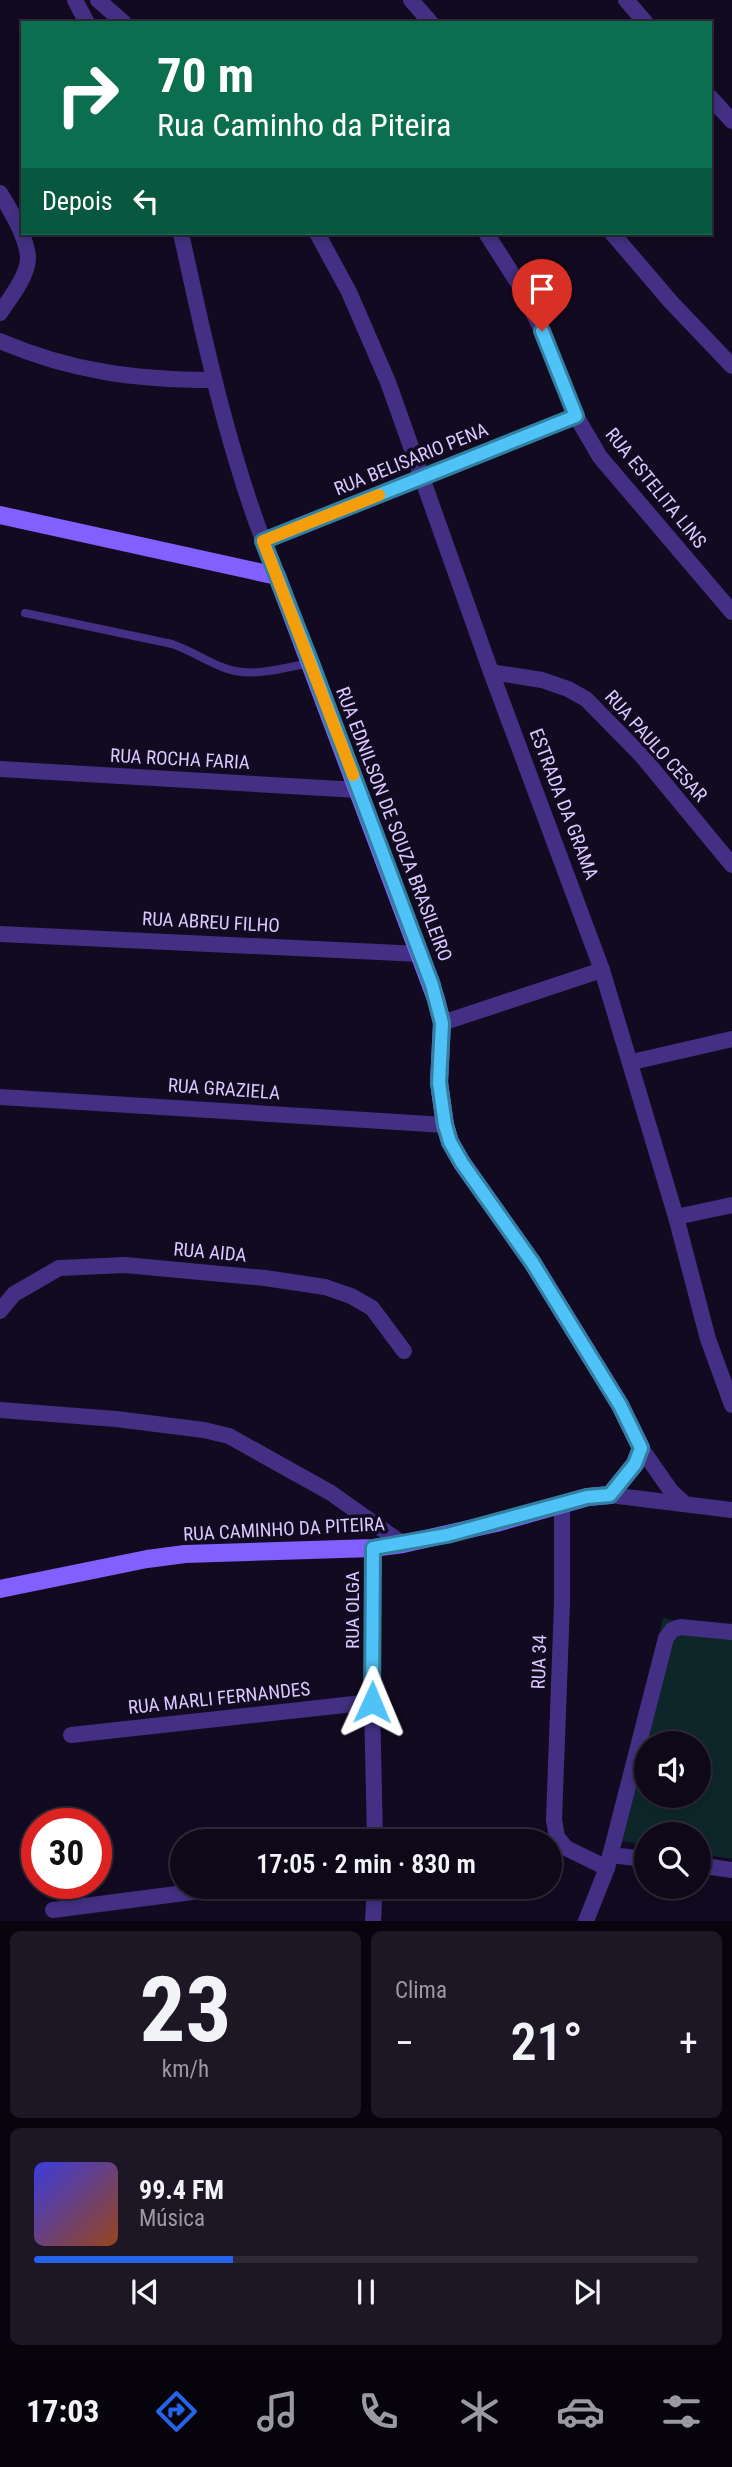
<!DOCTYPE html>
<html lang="pt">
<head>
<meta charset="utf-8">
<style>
  :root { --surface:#0e0818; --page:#1c1625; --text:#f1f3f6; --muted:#9b9aa2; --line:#2e2937; --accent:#2563eb }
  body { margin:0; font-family:"Roboto Condensed",sans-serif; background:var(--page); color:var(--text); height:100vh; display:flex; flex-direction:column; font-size:26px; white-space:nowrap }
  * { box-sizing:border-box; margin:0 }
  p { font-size:23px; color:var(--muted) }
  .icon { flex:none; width:38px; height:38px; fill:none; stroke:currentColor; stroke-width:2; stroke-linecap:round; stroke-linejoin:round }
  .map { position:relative; height:1921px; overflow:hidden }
  .panel { display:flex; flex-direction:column; gap:10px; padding:10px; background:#08040d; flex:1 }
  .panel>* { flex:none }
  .banner { position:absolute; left:21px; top:21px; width:691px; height:214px; border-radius:0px; box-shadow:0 4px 10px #0003,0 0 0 2px var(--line); background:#0b6e4f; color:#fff; overflow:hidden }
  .buttons { position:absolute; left:634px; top:1731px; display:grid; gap:14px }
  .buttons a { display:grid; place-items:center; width:77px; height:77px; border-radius:50%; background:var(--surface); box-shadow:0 4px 10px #0003,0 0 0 2px var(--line); font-size:35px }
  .speed { position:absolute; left:21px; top:1808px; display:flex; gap:14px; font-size:35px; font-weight:700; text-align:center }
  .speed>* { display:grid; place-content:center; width:91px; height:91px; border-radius:50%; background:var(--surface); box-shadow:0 4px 10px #0003,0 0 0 2px var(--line); line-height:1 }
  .speed .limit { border:10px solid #d22; background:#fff; color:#111 }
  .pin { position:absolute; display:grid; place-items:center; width:60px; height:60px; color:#fff; margin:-72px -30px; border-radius:50% 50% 50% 0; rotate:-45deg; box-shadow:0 0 7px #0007 }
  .pin .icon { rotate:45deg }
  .me { position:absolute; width:77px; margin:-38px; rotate:1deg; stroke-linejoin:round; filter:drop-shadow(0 0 5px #0008) }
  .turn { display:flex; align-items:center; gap:24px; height:147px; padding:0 21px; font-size:32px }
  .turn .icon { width:91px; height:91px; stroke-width:2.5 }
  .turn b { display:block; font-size:49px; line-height:60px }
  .then { display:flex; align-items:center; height:66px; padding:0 21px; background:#0003; gap:14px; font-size:26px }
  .big { font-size:52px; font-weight:600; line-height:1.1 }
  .panel .widget { flex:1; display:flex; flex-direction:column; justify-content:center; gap:10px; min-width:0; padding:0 24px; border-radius:10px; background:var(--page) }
  .panel .dial { align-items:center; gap:0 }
  .dial b { font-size:91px; line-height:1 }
  .song { display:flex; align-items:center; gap:21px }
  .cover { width:84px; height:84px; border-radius:10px; background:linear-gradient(135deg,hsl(240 70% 55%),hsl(20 70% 35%)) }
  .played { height:7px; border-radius:4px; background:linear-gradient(90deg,var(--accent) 30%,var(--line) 30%) }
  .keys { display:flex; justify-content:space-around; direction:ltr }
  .heat { display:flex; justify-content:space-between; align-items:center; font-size:38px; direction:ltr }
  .panel .tiles { flex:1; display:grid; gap:10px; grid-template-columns:1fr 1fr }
  .widget:last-child { grid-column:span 2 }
  .trip { position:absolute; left:170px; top:1829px; width:392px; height:70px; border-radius:35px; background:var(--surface); box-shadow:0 4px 10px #0003,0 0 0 2px var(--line); font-weight:600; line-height:70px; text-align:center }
  .dock { display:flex; height:112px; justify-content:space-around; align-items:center; background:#06030a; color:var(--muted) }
  .dock .icon { width:49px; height:49px }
  .dock .current { color:var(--accent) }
  .dock b { font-size:32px; color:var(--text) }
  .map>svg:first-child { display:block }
</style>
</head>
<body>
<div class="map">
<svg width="732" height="1921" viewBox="0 0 732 1921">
  <rect width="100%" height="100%" fill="#120a20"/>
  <path fill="#0d262a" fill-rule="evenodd" d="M663,1618L732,1630V1859L698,1854V1834H646V1845L613,1840ZM646,1743H698V1796H646Z"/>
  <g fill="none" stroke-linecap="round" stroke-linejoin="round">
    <path stroke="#433084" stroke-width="8" d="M25,613L172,644C190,650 204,660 222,667C249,679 282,668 310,663"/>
    <g stroke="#433084" stroke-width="16">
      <path d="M75,0L87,23"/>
      <path d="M98,0L124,23"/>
      <path d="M411,0L431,23"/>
      <path d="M626,0L646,23"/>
      <path d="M710,97L732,121"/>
      <path d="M0,193C10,209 28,239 28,259C27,277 10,298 0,313"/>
      <path d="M181,233C206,349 231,465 277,576"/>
      <path d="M317,233L349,292L388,382L491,672L602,970L676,1217L708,1339L732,1405"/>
      <path d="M486,233L522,289L542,331L576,416L600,457L732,612"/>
      <path d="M612,233L671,302L732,366"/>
      <path d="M0,341C70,371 136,380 212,380"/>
      <path d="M263,541L576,416"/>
      <path d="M491,672L542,680L568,689L586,699L642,756L732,865"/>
      <path d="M0,769L358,790"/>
      <path d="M0,934L420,954"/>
      <path d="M442,1023L602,970"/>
      <path d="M632,1062L732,1039"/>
      <path d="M0,1097L445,1125"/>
      <path d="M676,1217L732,1205"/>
      <path d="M0,1311L14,1294L59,1268L125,1265L265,1278L325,1287L351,1296L372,1308L404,1351"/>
      <path d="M0,1410L116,1419L204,1430L229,1436L331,1493L403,1544"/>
      <path d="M641,1448L671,1491L685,1504"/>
      <path d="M610,1495L732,1510"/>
      <path d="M562,1505V1603L554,1820L557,1837L566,1848L607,1868"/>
      <path d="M373,1548L372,1702L375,1841"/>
      <path d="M71,1735L372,1702"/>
      <path d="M610,1855L646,1859"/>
      <path d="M698,1865L732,1870"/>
      <path d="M53,1910L239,1886"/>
      <path d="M373,1921L375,1886"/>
      <path d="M586,1921L607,1868L666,1638L672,1630L680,1627L732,1632"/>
    </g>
    <path stroke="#8260ff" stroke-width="18" d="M0,515L277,576L436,999L442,1023L439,1082L445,1125L450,1142L462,1163L532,1262L620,1405L641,1448L635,1464L610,1495L588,1497L496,1523L403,1544L373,1548L185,1554L147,1559L0,1589"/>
  </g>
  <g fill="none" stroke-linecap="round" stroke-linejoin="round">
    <g stroke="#337fa1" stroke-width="18">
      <path id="route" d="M372,1702L373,1548L447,1535L587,1497L610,1495L635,1464L641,1448L620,1405L532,1262L462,1163L450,1142L445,1125L439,1083L442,1023L432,985L311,663L263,541L576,416L542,331"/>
    </g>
    <use href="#route" stroke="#4fc3f7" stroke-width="12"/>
    <path stroke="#f59e0b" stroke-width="12" d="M353,775L263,541L379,495"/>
  </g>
  <g text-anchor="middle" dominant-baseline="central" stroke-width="7" stroke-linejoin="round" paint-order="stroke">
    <g font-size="19" fill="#d9c9ff" stroke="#120a20">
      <text transform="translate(411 459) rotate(-22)">RUA BELISARIO PENA</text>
      <text transform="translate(656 488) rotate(51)">RUA ESTELITA LINS</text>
      <text transform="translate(656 746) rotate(48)">RUA PAULO CESAR</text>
      <text transform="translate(180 759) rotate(3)">RUA ROCHA FARIA</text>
      <text transform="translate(564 804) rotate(69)">ESTRADA DA GRAMA</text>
      <text transform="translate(394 824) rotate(69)">RUA EDNILSON DE SOUZA BRASILEIRO</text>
      <text transform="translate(211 922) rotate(3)">RUA ABREU FILHO</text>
      <text transform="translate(224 1089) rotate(4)">RUA GRAZIELA</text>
      <text transform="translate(210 1252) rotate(5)">RUA AIDA</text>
      <text transform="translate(284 1529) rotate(-3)">RUA CAMINHO DA PITEIRA</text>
      <text transform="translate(352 1610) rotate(-90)">RUA OLGA</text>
      <text transform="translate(539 1662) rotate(-88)">RUA 34</text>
      <text transform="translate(219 1698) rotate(-6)">RUA MARLI FERNANDES</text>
    </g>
  </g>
</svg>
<div class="buttons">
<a><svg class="icon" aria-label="sound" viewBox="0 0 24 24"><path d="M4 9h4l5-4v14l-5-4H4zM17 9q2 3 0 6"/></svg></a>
<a><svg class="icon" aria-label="search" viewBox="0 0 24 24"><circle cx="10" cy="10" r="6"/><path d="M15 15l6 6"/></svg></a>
</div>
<div class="speed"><div class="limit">30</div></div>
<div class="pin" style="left:542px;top:331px;background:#d93025"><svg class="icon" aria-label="arrive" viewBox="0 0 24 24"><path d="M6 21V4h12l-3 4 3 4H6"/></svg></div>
<svg class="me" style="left:372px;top:1702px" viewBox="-20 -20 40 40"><path d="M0-17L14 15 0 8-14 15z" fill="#4fc3f7" stroke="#fff" stroke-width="4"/></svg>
<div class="trip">17:05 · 2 min · 830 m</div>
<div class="banner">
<div class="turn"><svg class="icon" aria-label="right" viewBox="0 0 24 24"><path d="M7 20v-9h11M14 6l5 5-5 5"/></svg><div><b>70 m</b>Rua Caminho da Piteira</div></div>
<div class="then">Depois<svg class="icon" aria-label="left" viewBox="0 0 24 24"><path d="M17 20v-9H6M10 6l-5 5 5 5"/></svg></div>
</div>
</div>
<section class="panel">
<div class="tiles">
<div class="widget dial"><b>23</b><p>km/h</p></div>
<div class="widget"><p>Clima</p>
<div class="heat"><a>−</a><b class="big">21°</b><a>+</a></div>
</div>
<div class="widget">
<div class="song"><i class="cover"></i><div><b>99.4 FM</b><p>Música</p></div></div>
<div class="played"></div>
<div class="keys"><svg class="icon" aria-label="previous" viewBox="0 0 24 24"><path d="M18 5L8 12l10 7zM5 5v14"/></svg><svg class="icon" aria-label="pause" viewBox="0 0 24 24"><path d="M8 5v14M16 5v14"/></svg><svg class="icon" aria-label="next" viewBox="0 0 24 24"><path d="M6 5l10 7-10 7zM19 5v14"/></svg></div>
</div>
</div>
</section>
<nav class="dock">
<b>17:03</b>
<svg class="icon current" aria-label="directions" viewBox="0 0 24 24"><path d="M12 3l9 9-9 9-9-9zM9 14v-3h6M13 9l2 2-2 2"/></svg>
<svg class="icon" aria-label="music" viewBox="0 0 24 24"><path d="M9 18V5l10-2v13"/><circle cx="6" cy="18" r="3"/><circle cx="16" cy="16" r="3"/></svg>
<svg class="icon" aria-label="phone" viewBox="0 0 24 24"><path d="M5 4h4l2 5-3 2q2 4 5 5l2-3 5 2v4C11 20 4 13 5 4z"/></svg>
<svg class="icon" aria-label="climate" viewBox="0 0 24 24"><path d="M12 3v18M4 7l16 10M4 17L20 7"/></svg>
<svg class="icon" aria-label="car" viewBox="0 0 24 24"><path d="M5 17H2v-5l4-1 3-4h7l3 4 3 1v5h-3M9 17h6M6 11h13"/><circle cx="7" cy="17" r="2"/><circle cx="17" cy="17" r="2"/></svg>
<svg class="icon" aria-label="filters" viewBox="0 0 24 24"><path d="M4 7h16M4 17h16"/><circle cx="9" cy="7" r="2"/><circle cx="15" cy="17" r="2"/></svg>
</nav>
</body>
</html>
